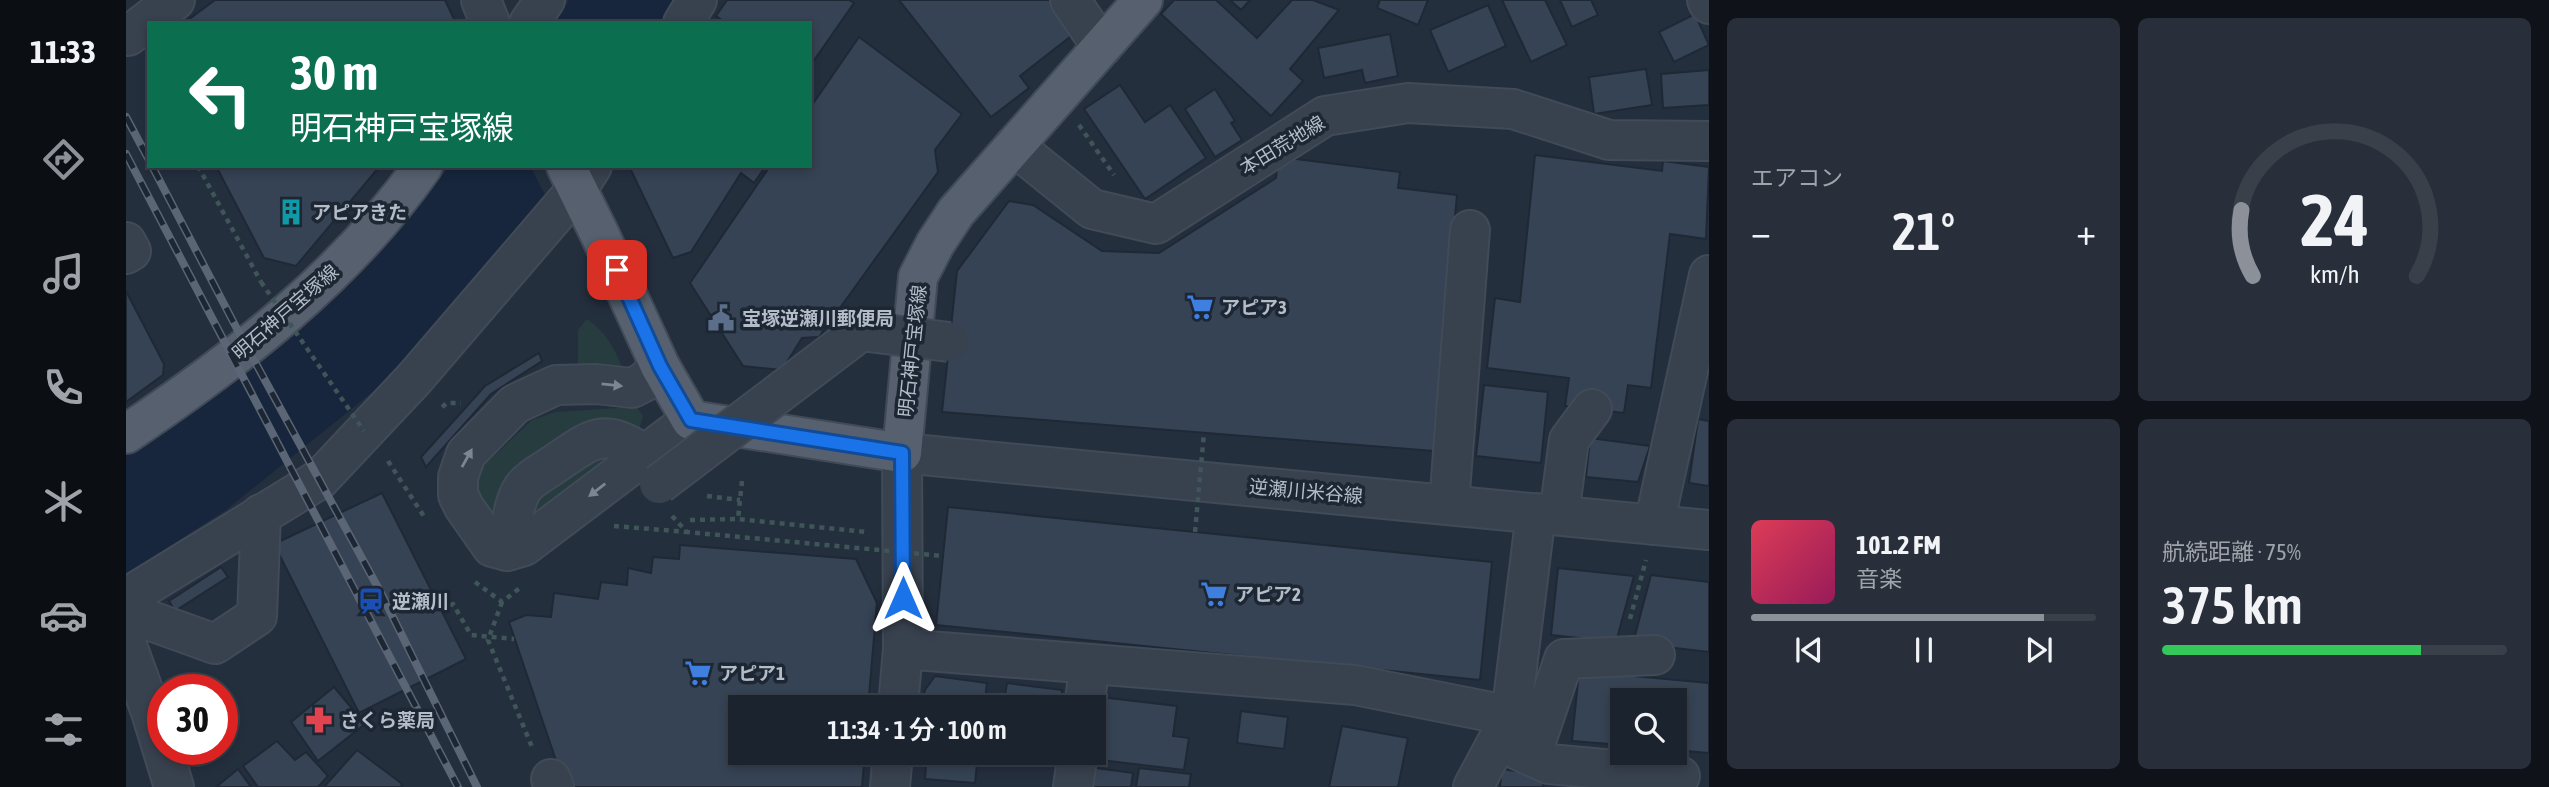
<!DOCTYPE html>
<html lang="ja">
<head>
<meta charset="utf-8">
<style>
  :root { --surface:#1b232e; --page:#282f3a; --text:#f1f3f6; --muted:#a0a4aa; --line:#39404a; --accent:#8c9099 }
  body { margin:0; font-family:"Asap Condensed","Noto Sans JP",sans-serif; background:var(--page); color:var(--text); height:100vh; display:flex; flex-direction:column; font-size:26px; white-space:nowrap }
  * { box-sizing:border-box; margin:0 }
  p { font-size:23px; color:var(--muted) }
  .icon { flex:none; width:38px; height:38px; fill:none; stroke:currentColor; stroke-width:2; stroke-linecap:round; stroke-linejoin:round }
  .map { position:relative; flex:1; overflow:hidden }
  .panel { display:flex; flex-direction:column; gap:18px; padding:18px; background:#0f1319; width:840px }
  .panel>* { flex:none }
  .guide { position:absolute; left:21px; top:21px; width:665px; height:147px; border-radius:0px; box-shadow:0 4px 10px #0003,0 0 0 2px var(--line); background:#0b6e4f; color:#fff; overflow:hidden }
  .fabs { position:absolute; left:1484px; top:688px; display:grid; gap:14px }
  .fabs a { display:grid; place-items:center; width:77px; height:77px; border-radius:0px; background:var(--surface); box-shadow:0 4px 10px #0003,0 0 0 2px var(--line); font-size:35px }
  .speed { position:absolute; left:21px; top:674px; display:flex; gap:14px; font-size:35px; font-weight:700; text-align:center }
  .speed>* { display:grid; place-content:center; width:91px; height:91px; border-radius:50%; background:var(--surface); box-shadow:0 4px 10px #0003,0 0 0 2px var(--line); line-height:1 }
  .speed .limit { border:10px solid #d22; background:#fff; color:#111 }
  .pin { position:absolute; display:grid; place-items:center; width:60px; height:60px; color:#fff; margin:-30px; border-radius:14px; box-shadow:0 4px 10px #0006 }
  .me { position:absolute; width:77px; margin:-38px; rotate:0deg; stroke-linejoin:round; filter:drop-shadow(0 0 5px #0008) }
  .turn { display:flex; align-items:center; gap:24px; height:147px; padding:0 28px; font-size:32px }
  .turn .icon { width:91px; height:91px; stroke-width:2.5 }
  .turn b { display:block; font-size:49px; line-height:60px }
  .big { font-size:52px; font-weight:600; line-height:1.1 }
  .panel .tile { flex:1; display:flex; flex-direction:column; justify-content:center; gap:10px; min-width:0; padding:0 24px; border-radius:10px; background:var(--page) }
  .panel .dial { align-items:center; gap:0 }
  .dial svg { height:182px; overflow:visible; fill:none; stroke:var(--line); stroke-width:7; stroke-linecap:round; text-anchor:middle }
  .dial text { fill:var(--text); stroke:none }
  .song { display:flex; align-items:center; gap:21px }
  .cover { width:84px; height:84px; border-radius:10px; background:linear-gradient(135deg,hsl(350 70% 55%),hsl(330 70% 35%)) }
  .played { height:7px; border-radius:4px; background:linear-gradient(90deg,var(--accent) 85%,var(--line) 85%) }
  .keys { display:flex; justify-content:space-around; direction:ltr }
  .heat { display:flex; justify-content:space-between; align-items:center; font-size:38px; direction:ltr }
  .charge { height:10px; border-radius:5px; background:linear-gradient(90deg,#34c759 75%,var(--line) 0) }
  .panel .tiles { flex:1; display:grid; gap:18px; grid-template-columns:repeat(2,1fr) }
  .trip { position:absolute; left:602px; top:695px; width:378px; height:70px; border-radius:0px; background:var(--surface); box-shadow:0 4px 10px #0003,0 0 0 2px var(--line); font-weight:600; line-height:70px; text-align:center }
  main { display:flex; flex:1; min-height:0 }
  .tabs { display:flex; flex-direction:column; width:126px; justify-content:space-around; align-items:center; background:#0b0e12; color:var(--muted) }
  .tabs .icon { width:49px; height:49px }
  .tabs .active { color:var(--accent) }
  .tabs b { font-size:32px; color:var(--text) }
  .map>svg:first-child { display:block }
</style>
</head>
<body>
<main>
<nav class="tabs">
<b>11:33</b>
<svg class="icon active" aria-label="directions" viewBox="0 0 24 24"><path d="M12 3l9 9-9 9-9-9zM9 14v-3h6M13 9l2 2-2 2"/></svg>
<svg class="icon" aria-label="music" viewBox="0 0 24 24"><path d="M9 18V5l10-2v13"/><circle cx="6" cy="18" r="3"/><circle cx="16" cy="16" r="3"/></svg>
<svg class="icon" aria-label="phone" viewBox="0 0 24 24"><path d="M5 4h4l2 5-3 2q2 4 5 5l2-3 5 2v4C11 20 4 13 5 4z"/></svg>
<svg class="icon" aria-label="climate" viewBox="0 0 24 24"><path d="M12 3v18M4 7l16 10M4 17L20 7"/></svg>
<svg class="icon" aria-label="car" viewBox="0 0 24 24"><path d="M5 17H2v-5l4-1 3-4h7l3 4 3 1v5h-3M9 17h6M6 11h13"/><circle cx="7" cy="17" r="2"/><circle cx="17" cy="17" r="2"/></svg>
<svg class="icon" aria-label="filters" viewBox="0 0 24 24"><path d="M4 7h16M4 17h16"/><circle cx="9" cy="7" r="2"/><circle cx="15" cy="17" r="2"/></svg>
</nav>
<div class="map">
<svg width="1583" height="787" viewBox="0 0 1583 787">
  <rect width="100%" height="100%" fill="#242f3e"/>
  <g fill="#263c3f">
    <path d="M461,319C480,332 489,349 497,370L452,367V330Z"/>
    <path d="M506,401L517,416L512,433L483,418L463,420L379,485L369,519L345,494L351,472L406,420L430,412L492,408Z"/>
    <path d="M478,451L489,455L402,522V506Z"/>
  </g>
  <g fill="#17263c">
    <path d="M443,0H552L538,23H429Z"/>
    <path d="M324,166H445L417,207L254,386L100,510L0,574V455L68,410L227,278Z"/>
  </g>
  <path fill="#242f3e" d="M404,166H445L422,200Z"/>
  <g fill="#364354" stroke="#1f2835" stroke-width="2">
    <path d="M89,0H319L330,23H58Z"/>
    <path d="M601,0H723L728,3L684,66V23H600L590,16Z"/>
    <path d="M773,0H924L949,33L894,76L903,88L865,117Z"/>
    <path d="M1048,0H1090L1131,38L1166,0H1187L1213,10L1164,69L1177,81L1145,116L1035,14Z"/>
    <path d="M1104,0H1124L1115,10Z"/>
    <path d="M1254,0H1302L1292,25L1251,8Z"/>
    <path d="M1376,0H1419L1441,45L1405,62Z"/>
    <path d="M1434,0H1465L1472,15L1446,27Z"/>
    <path d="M1362,5L1380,46L1322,72L1304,30Z"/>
    <path d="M1569,14L1583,45L1548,62L1533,32Z"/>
    <path d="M1264,34L1272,76L1239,83L1236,70L1198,78L1192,48Z"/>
    <path d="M733,37L836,114L809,150L812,172L693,337L676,338L656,370L617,366L564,283L644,166H684V108Z"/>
    <path d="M1520,69L1526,105L1468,114L1463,77Z"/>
    <path d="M1583,70V105L1537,108L1535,74Z"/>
    <path d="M994,85L1019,122L1044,105L1080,158L1019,199L958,109Z"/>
    <path d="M1089,89L1109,121L1105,123L1116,140L1089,157L1059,109Z"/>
    <path d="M1409,155L1536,171L1537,161L1583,167L1580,239L1544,234L1525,388L1502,385L1498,413L1439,406L1443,378L1361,368L1369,298L1394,302Z"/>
    <path d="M1162,158L1274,172L1272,188L1331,195L1308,451L816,412L831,271L883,201L907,205L976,251L1033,253L1150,178L1151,165Z"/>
    <path d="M90,166H254L170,266L138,258Z"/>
    <path d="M503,166H640L628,183L615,173L565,252L547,258Z"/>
    <path d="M0,291L38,364L37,375L0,402Z"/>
    <path d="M413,353L416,361L365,394L300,467L295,457L359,386Z"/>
    <path d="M1358,385L1422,392L1415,463L1350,456Z"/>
    <path d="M1572,419L1583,421V486L1563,483Z"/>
    <path d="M1464,438L1524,446L1512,482L1460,477Z"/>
    <path d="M256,493L340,659L233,713L148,544Z"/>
    <path d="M822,507L1366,562L1354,680L810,625Z"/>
    <path d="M554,545L730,559L751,603L742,707H614V752H739L736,787H439L383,622L400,615L425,617L428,593L472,599L475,582L501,585L502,568L525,573L527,557L553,559Z"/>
    <path d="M95,567L102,577L49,611L43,601Z"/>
    <path d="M1432,568L1508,576L1490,642L1425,635Z"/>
    <path d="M1525,575L1583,582V652L1507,643Z"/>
    <path d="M1453,671L1583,683V753L1549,750V700H1496V745L1446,741Z"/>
    <path d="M809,676L861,683L859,700L798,696L799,690Z"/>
    <path d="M881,683L936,690L935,703L879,695Z"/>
    <path d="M208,687L239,724L192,761L165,722Z"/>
    <path d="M974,697L1051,706L1047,736L1063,738L1058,770L966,759Z"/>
    <path d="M1115,711L1162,717L1158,749L1111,743Z"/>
    <path d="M1216,726L1282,738L1272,787H1203Z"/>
    <path d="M151,741L169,760L180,752L202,776L192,787H132L117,766Z"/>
    <path d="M231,750L275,783L276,787H198Z"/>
    <path d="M801,752L852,754L849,783L799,779Z"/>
    <path d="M963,767L1007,773L1005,787H961Z"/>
    <path d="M1013,768L1065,774L1063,787H1010Z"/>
    <path d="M112,769L125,787H90Z"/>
    <path d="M1376,769L1418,775L1417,787H1374Z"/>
  </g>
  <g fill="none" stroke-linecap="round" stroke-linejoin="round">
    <g stroke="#414a57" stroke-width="42">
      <g id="minor">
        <path d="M355,0L364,23"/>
        <path d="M944,0L976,47"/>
        <path d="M1581,0L1583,4"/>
        <path d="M403,23L419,0"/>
        <path d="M557,23L571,0"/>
        <path d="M2,36L49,0"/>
        <path d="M888,146L966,209L1030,224L1199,116L1282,103L1387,109L1483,140L1583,141"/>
        <path d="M0,242L5,251L0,254"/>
        <path d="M534,366L518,382L506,388L470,384L430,385L389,404L340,454L332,477V495L338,507L366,547L381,551L398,546L565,420"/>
        <path d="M1323,505L1344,230"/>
        <path d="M1433,515L1443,440L1466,409"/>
        <path d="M1528,525L1583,275"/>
        <path d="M381,551C385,531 386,504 397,488C403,479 419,471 427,465C466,439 475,426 518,454"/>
        <path d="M0,598L194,479L288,379L452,188L466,166"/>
        <path d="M0,612L89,644L131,616L135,514"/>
        <path d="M0,643L25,712L48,787"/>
        <path d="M777,649L1229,685L1385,716L1410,513"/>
        <path d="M772,707L777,649L776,453L1583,530"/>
        <path d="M958,707L964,664"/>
        <path d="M1372,741L1423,764L1554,776"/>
        <path d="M1405,756L1438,659L1529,655"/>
        <path d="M425,779L428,787"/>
        <path d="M764,787L767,752"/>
        <path d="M947,787L952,752"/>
        <path d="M1347,787L1384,718"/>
      </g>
    </g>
    <g stroke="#414a57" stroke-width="42">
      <g id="major">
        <path d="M440,166L474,235L534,366L565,420L776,453L792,277L809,244L830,212L1017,0"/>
        <path d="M0,434C110,360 220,276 297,166"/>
      </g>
    </g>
    <g stroke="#3f5557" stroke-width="4.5" stroke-dasharray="5 5" stroke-linecap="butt">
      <path d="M953,125L988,175"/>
      <path d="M72,166L135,282"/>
      <path d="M316,407L321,403H335"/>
      <path d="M262,461L299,518"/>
      <path d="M616,481L612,519L740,532"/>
      <path d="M581,496L614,500"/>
      <path d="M564,520L612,519"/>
      <path d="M488,526L561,532"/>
      <path d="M349,582L376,602L395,587"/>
      <path d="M376,602L362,640L406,747"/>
      <path d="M1504,619L1520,560"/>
    </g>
    <use href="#minor" stroke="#38414e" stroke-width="38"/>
    <use href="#major" stroke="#56606e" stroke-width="38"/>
    <g stroke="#5a6575" stroke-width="8">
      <g id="rail">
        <path d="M0,117L23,160"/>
        <path d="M0,154L332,787"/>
        <path d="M26,166L110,327L256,595L351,787"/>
      </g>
    </g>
    <use href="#rail" stroke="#1d2633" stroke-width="5" stroke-dasharray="16" stroke-linecap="butt"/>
    <g stroke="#414a57" stroke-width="42" stroke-linecap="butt">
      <path id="minor-bridge" d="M533,484L735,331L823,342"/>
    </g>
    <g stroke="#3f5557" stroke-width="4.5" stroke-dasharray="5 5" stroke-linecap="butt">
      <path d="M135,282L238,431"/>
      <path d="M546,516L561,532L817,556"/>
      <path d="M1069,532L1078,433"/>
      <path d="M315,610L327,604L345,635L388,639"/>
    </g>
    <use href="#minor-bridge" stroke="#38414e" stroke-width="38"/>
  </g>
  <defs><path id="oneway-solid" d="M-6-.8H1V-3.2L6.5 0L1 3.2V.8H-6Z" transform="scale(1.75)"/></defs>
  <g fill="#7c8592">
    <use href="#oneway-solid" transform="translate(486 385) rotate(6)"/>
    <use href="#oneway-solid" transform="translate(341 458) rotate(-61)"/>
    <use href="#oneway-solid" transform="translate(471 490) rotate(142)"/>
  </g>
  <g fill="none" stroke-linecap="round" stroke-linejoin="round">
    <g stroke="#114b97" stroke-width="18">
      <path id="route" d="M491,270L534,366L565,420L776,453L777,598"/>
    </g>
    <use href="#route" stroke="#1a73e8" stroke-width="12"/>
  </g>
  <defs>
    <g id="building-bare" transform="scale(2.1)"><path d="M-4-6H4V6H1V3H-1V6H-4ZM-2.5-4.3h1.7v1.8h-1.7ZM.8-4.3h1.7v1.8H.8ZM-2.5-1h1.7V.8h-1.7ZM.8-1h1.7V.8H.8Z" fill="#0f9aa8" stroke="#1d2633" stroke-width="2.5" paint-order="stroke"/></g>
    <g id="supermarket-bare" transform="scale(2.1)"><path d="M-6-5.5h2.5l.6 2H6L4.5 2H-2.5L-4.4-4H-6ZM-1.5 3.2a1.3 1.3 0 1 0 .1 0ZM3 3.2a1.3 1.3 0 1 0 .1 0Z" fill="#3f7fe0" stroke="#1d2633" stroke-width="2.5" paint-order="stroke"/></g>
    <g id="civic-bare" transform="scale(2.1)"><path d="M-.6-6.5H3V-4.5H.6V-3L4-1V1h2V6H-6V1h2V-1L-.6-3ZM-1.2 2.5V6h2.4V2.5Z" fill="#5c6f8a" stroke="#1d2633" stroke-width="2.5" paint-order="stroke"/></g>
    <g id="station-bare" transform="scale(2.1)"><path d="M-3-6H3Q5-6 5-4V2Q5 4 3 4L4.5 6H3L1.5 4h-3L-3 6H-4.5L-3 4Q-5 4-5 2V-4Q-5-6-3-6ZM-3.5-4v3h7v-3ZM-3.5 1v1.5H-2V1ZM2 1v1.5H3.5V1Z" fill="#1a4fb4" stroke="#1d2633" stroke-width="2.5" paint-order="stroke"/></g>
    <g id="pharmacy-bare" transform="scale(2.1)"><path d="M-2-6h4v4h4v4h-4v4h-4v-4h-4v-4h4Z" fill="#e0444e" stroke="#1d2633" stroke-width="2.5" paint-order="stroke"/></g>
  </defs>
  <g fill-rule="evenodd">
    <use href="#building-bare" x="165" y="212"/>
    <use href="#supermarket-bare" x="1074" y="307"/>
    <use href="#civic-bare" x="595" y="318"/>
    <use href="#supermarket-bare" x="1088" y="594"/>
    <use href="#station-bare" x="245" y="601"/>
    <use href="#supermarket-bare" x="572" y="673"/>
    <use href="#pharmacy-bare" x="193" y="720"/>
  </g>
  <g text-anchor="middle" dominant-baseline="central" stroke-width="7" stroke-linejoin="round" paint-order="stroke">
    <g font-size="19" fill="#b4bcc9" stroke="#1d2633">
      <text transform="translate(1156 145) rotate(-31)">本田荒地線</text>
      <text transform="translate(159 312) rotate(-41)">明石神戸宝塚線</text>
      <text transform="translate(786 351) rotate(-84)">明石神戸宝塚線</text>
      <text transform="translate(1180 491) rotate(5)">逆瀬川米谷線</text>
    </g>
    <g font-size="19" font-weight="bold" fill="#b4bcc9" stroke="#1d2633" text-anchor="start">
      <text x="186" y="212">アピアきた</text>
      <text x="1095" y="307">アピア3</text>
      <text x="616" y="318">宝塚逆瀬川郵便局</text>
      <text x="1109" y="594">アピア2</text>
      <text x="266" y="601">逆瀬川</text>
      <text x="593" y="673">アピア1</text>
      <text x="214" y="720">さくら薬局</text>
    </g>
  </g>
</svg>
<div class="fabs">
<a><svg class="icon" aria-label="search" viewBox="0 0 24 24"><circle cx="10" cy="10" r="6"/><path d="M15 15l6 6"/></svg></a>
</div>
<div class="speed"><div class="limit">30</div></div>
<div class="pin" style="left:491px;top:270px;background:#d93025"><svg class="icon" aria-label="arrive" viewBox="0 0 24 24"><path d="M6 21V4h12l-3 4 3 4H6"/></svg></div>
<svg class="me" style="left:777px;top:598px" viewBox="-20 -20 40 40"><path d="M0-17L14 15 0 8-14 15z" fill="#1a73e8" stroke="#fff" stroke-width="4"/></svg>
<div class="trip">11:34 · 1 分 · 100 m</div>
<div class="guide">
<div class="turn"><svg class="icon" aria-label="left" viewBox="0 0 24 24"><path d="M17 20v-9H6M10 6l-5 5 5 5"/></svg><div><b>30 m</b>明石神戸宝塚線</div></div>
</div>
</div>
<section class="panel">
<div class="tiles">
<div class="tile"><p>エアコン</p>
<div class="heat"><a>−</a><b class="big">21°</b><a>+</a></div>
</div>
<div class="tile dial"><svg viewBox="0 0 100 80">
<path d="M14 69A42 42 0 1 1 86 69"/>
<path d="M14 69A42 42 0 0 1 9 40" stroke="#8c9099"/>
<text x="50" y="56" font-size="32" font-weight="700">24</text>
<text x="50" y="72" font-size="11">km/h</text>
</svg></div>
<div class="tile">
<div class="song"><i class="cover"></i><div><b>101.2 FM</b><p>音楽</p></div></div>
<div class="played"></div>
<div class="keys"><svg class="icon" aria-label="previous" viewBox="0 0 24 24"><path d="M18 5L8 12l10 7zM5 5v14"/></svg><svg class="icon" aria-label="pause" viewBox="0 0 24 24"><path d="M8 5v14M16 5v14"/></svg><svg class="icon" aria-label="next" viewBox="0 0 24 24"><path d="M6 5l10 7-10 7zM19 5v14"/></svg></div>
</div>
<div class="tile"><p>航続距離 · 75%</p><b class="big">375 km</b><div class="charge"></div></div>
</div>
</section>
</main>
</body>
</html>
